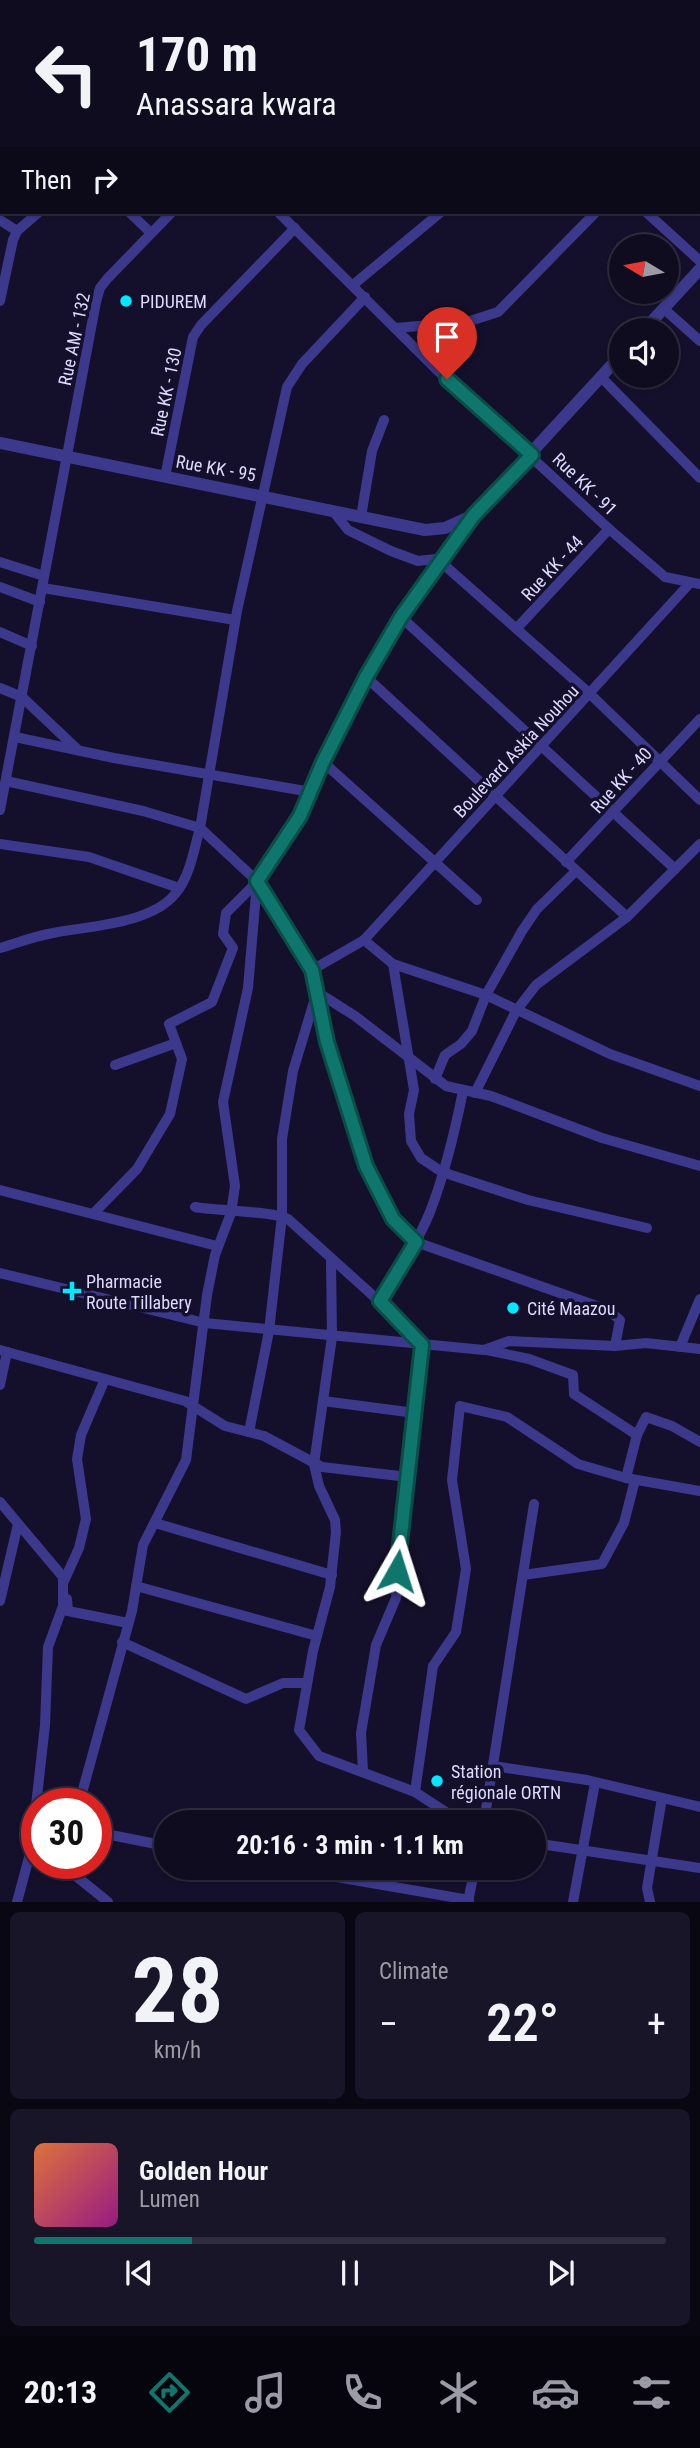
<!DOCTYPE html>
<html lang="en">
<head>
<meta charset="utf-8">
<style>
  :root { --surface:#0f0c20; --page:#181529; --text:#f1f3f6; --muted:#9b9ba5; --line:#2f2c3e; --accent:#0f766e }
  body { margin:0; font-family:"Roboto Condensed",sans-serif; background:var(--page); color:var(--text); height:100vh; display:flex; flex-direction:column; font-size:26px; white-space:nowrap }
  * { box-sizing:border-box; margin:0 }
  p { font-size:23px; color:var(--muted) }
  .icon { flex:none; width:38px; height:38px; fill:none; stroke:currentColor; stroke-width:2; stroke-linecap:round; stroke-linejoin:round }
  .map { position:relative; height:1902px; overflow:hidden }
  .side { display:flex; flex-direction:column; gap:10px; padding:10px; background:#080712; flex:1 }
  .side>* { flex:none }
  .banner { position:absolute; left:0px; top:0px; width:700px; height:214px; box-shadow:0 2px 5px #0004,0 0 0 2px var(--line); background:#0f0c20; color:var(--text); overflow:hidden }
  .needle { width:46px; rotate:280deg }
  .buttons { position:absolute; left:609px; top:234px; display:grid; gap:14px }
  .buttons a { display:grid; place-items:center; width:70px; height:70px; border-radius:50%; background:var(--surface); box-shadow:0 2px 5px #0004,0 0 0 2px var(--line); font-size:35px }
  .speed { position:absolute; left:21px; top:1788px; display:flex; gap:14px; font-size:35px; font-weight:700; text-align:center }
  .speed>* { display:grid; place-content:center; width:91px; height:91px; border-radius:50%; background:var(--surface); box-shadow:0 2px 5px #0004,0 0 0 2px var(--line); line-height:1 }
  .speed .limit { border:10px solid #d22; background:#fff; color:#111 }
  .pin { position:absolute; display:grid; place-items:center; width:60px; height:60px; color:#fff; margin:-72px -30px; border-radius:50% 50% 50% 0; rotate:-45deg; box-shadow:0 0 7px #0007 }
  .pin .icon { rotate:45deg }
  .me { position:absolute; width:77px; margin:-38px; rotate:6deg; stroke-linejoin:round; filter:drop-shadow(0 0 5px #0008) }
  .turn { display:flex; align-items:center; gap:24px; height:147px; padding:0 21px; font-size:32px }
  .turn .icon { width:91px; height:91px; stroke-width:2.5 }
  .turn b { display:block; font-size:49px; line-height:60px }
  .then { display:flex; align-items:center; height:66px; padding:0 21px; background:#0003; gap:14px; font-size:26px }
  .big { font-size:52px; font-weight:700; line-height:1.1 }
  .side .tile { flex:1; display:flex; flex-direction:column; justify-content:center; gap:10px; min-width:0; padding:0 24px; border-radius:10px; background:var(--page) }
  .side .dial { align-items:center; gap:0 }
  .dial b { font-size:91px; line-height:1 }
  .song { display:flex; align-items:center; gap:21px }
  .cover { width:84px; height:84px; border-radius:10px; background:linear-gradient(135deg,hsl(20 70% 55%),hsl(310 70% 35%)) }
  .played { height:7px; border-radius:4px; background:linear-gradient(90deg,var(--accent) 25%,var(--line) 25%) }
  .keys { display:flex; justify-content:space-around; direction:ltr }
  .heat { display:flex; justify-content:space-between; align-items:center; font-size:38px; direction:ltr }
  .side .tiles { flex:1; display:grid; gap:10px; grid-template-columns:1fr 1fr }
  .tile:last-child { grid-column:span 2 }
  .trip { position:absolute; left:154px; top:1810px; width:392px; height:70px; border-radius:35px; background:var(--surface); box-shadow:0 2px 5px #0004,0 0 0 2px var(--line); font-weight:700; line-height:70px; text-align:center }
  .dock { display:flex; height:112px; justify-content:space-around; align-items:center; background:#06050d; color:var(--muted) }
  .dock .icon { width:49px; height:49px }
  .dock .active { color:var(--accent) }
  .dock b { font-size:32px; color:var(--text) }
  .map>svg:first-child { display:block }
</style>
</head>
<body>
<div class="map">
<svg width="700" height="1902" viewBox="0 0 700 1902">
  <rect width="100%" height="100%" fill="#14102b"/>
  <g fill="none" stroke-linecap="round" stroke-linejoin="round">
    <g stroke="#3c398c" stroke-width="10">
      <path d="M57,0L59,2"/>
      <path d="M358,0L359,2"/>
      <path d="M45,2L47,0"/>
      <path d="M652,2L654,0"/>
      <path d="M0,48L2,46"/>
      <path d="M0,89L2,90"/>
      <path d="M129,212L151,233"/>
      <path d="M278,212L435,368L609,529L665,577L700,584"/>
      <path d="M646,212L700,261"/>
      <path d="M0,220L17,231"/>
      <path d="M353,285L441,212"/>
      <path d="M0,301L13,240L17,231L39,212"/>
      <path d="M663,308L700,341"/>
      <path d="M395,328L467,322L498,312L596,212"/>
      <path d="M601,377L700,478"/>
      <path d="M165,477L193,337L201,325L295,228"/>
      <path d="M333,511L348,530L391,551L418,561L445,558"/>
      <path d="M474,515L401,617L366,677L300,816L257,881L312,970L364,940L690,583"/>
      <path d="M361,517L372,451L384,420"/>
      <path d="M0,562L44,576"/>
      <path d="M442,563L589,693L700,800"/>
      <path d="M0,587L40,602"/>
      <path d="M43,588L235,620"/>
      <path d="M401,617L675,869"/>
      <path d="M517,628L609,529"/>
      <path d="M0,632L32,646"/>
      <path d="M366,677L627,917"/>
      <path d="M0,688L22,697L78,750"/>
      <path d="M15,737L114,758L311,792"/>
      <path d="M323,762L477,900"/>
      <path d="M0,810L96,302L100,288L107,279L172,212"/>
      <path d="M0,844L89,857L179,888"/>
      <path d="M566,862L700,719"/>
      <path d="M257,881L200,828L237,611L287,387L302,364L365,297"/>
      <path d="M364,940L393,964L486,995L610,1054L700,1086"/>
      <path d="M0,948C17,943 35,936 53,933C88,926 151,924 175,894C190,877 194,849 200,828L143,811L6,781"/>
      <path d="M393,964L414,1090L409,1114L411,1141L421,1158L442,1172L528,1200L647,1228"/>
      <path d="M312,970C333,1046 350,1193 416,1242L608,1310L620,1320L615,1346"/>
      <path d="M115,1065L176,1043"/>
      <path d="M435,1079L445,1055L461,1044L472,1031L486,995L522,931L537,909L576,871"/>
      <path d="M475,1093L516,1011L536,985L627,917L700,844"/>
      <path d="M0,1190L217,1246"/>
      <path d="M195,1207C217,1211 274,1211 288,1219L380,1302L422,1344"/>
      <path d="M93,1214L137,1169L170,1114L182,1059L169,1024L212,1002L233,948L223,934L226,913L257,882"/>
      <path d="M331,1261L332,1337L314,1464L319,1486L335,1520L336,1532L330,1587L313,1651L299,1730L319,1756L415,1792L461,1822"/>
      <path d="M0,1273L205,1323L484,1350L509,1341L615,1346L646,1343L700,1349"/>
      <path d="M380,1302C398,1272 417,1243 430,1212C445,1173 455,1131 463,1091"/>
      <path d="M680,1347L700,1299"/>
      <path d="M0,1350L185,1401L225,1426L264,1436L322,1467L408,1477"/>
      <path d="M487,1350L529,1359L573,1375L574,1394L637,1435"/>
      <path d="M0,1385L7,1352"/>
      <path d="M323,1401L415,1413"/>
      <path d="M249,1432L269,1331L282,1216V1139L293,1071L317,992L355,1016L446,1086L491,1096L602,1138L700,1166"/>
      <path d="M626,1478L637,1435L646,1417L672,1426L700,1442"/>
      <path d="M0,1502L63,1577V1606L48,1647L45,1725L31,1850L17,1902"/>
      <path d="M155,1523L332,1575"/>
      <path d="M523,1575L602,1564L624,1523L635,1480"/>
      <path d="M64,1581L79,1548L86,1519L77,1459L81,1435L105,1379"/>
      <path d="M136,1586L317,1636"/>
      <path d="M67,1599L68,1611L128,1623"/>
      <path d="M0,1601L18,1524"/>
      <path d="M122,1642L246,1699L283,1683H307"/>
      <path d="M493,1766L587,1780L700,1807"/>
      <path d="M363,1771L361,1733L376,1645L396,1598L422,1345"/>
      <path d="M415,1792L433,1666L456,1632L466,1569L452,1480L460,1406L507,1417L578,1464L626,1478L700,1491"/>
      <path d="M79,1804L132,1611L143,1545L186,1460L207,1295L215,1255L231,1213L235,1186L223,1102L248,988L257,882"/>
      <path d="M484,1822L534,1504"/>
      <path d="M96,1832L166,1846"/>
      <path d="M534,1843L700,1868"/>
      <path d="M74,1864L76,1876L108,1902"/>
      <path d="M279,1867L469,1900"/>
      <path d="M468,1902L475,1867"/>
      <path d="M573,1902L595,1783"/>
      <path d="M650,1902L647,1888L662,1798"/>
    </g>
    <g stroke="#3c398c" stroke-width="12">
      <path d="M643,331L700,269"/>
      <path d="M0,443L425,530L445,528L474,515L621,355"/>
    </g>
    <g stroke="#c361ff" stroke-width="14">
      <path d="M563,0L564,2"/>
      <path d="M590,0L592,2"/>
      <path d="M698,102L700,104"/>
      <path d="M698,129L700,131"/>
    </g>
  </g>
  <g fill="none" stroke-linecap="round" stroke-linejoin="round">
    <g stroke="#0a4d48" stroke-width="18">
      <path id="route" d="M397,1571L422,1345L380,1301L416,1242L393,1219L366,1166L327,1042L312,970L257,881L300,816L323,762L366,677L401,617L474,515L532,455L447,379"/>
    </g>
    <use href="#route" stroke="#0f766e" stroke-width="12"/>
  </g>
  <g fill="#06e7ff" stroke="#14102b" stroke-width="2.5">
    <circle cx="126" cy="301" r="7"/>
    <path d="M68.5 1280.5h7v7h7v7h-7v7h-7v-7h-7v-7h7z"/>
    <circle cx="513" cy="1308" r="7"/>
    <circle cx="437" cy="1781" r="7"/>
  </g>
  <g text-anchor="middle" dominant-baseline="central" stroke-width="7" stroke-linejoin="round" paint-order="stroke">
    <g font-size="18" fill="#dedaff" stroke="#14102b" text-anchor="start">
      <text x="140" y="301">PIDUREM</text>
      <text x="86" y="1281">Pharmacie<tspan x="86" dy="21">Route Tillabery</tspan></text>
      <text x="527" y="1308">Cité Maazou</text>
      <text x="451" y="1771">Station<tspan x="451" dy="21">régionale ORTN</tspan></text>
    </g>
    <g font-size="18" fill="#dedaff" stroke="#14102b">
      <text transform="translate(74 339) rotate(-78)">Rue AM - 132</text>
      <text transform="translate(166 392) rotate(-78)">Rue KK - 130</text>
      <text transform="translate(216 468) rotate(10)">Rue KK - 95</text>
      <text transform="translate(585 484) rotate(44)">Rue KK - 91</text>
      <text transform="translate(552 568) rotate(-47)">Rue KK - 44</text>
      <text transform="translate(516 751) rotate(-47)">Boulevard Askia Nouhou</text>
      <text transform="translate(621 780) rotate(-48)">Rue KK - 40</text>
    </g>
  </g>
</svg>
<div class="buttons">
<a><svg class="needle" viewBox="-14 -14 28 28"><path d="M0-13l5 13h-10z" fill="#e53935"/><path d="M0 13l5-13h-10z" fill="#9b9ba5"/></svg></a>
<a><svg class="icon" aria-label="sound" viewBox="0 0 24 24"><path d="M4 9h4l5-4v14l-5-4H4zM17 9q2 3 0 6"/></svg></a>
</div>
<div class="speed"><div class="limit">30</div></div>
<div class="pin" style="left:447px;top:379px;background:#d93025"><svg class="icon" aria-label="arrive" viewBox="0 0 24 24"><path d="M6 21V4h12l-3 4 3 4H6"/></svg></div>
<svg class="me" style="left:397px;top:1571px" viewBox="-20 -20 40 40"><path d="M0-17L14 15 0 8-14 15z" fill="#0f766e" stroke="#fff" stroke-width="4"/></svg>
<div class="trip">20:16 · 3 min · 1.1 km</div>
<div class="banner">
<div class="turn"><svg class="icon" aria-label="left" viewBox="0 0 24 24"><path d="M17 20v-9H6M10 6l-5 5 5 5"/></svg><div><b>170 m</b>Anassara kwara</div></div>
<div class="then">Then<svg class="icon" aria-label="right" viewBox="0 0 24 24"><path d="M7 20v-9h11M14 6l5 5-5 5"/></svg></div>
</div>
</div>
<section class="side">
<div class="tiles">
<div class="tile dial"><b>28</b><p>km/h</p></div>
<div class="tile"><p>Climate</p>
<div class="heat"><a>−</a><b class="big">22°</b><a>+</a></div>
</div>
<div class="tile">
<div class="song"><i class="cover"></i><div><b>Golden Hour</b><p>Lumen</p></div></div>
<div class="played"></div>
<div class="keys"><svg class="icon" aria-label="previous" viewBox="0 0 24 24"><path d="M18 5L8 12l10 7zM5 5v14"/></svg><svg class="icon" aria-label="pause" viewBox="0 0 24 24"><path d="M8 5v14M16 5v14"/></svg><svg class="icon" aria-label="next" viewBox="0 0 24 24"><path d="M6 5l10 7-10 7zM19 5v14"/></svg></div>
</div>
</div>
</section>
<nav class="dock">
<b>20:13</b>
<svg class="icon active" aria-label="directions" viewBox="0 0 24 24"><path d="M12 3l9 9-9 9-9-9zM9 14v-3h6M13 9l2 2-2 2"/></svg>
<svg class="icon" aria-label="music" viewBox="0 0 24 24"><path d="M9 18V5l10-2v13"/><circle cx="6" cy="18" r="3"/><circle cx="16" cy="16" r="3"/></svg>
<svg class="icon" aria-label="phone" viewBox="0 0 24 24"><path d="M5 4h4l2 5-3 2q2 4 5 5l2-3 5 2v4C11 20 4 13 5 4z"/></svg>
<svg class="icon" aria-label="climate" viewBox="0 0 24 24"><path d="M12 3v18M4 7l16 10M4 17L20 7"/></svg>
<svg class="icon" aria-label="car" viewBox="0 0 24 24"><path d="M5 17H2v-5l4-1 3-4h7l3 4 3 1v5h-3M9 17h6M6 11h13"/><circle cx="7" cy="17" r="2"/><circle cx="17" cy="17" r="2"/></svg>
<svg class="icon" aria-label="filters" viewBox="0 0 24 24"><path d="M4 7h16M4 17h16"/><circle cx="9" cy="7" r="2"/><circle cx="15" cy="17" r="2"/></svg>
</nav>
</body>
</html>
